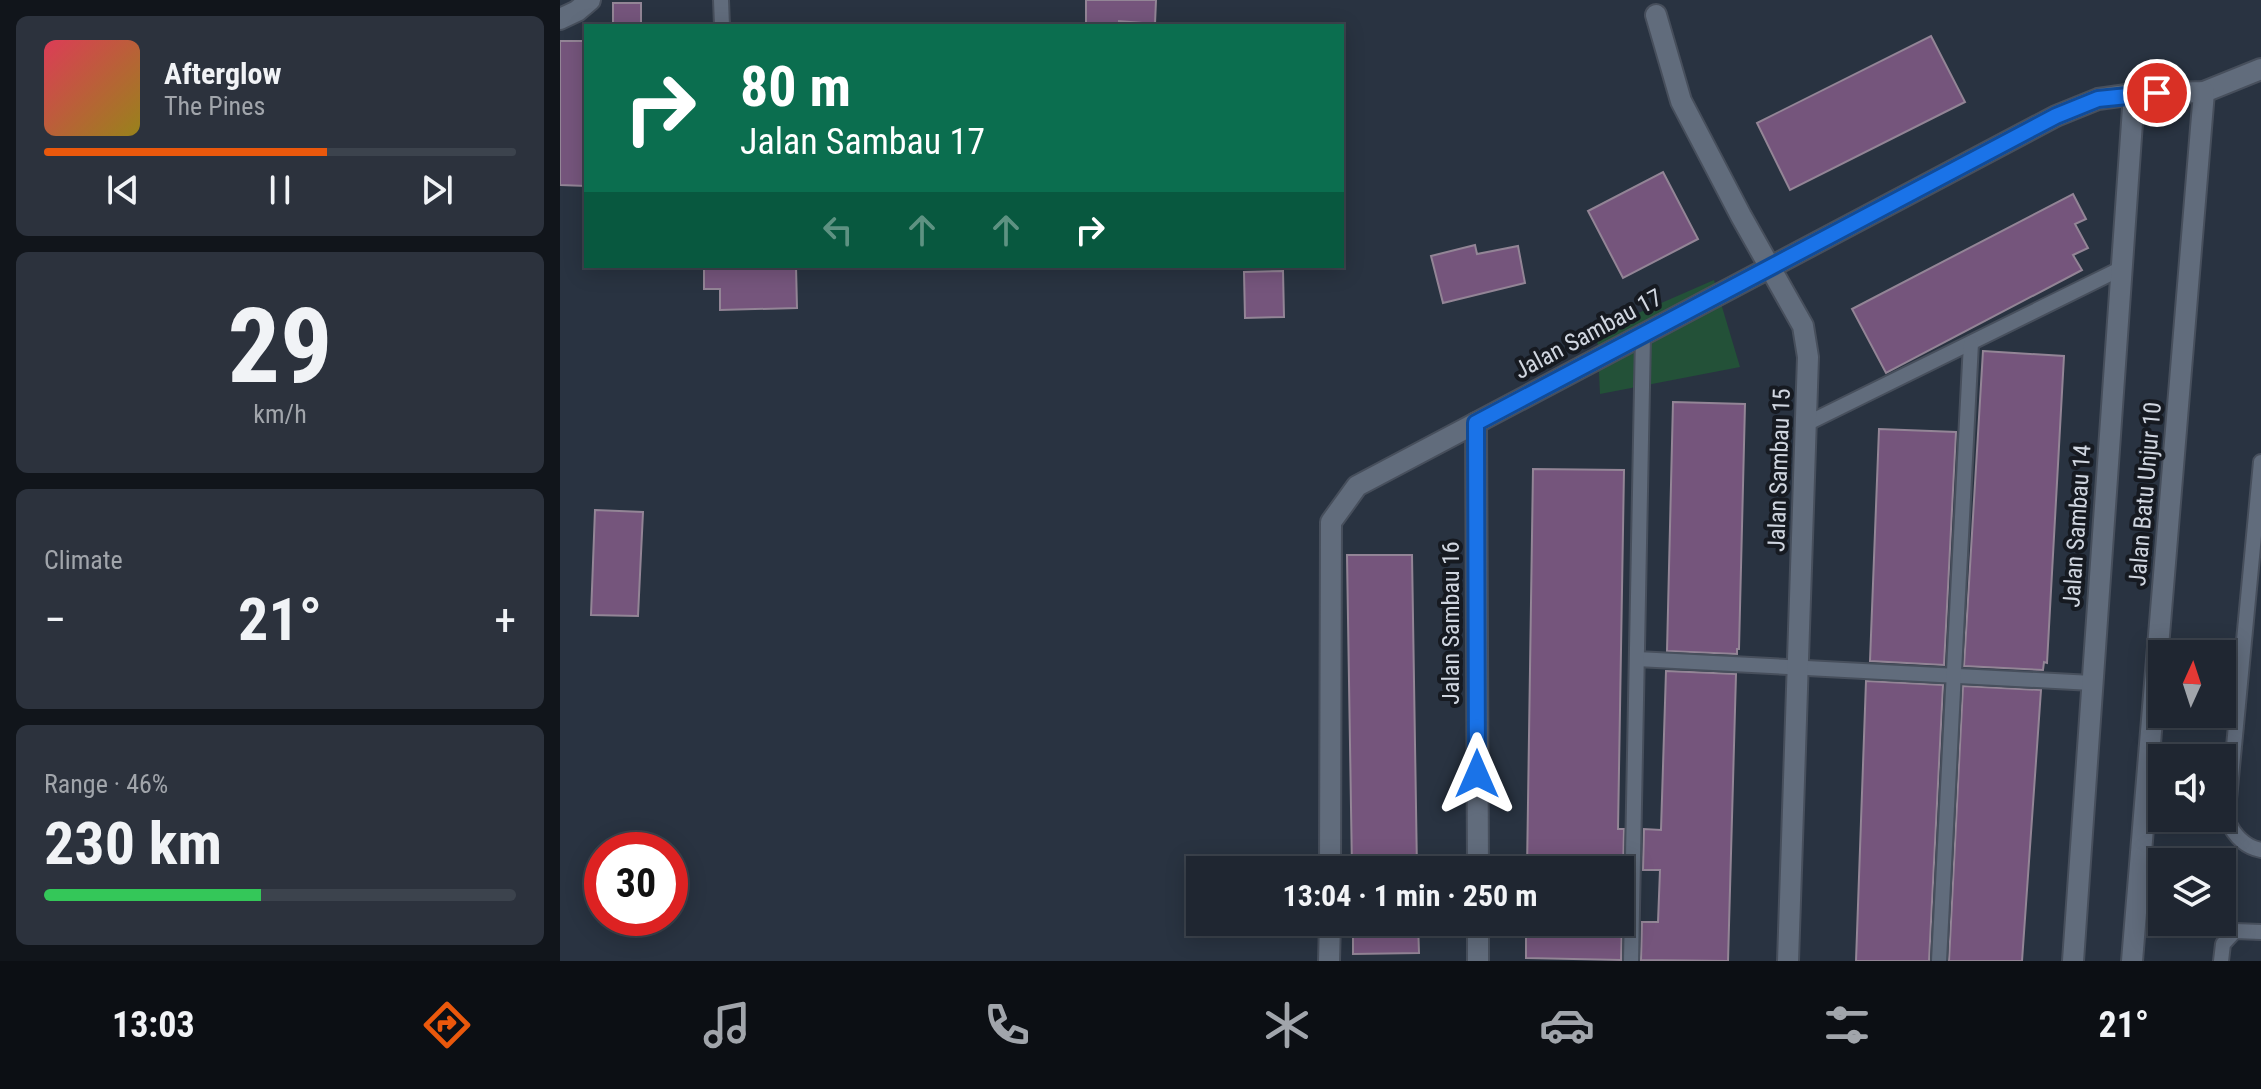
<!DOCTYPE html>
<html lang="en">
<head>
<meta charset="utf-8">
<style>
  :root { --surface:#1f2631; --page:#2c323d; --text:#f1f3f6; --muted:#a1a5ab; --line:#3c434d; --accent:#ea580c }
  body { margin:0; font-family:"Roboto Condensed",sans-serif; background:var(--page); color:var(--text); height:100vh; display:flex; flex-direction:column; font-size:30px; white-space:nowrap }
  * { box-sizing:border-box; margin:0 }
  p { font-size:26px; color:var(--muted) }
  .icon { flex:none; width:44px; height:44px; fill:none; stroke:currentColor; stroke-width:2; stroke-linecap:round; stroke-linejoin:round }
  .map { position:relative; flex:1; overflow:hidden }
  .side { display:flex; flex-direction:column; gap:16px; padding:16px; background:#11151b; width:560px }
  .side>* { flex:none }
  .top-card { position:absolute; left:24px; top:24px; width:760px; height:244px; border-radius:0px; box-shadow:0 4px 20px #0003,0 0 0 2px var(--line); background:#0b6e4f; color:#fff; overflow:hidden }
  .needle { width:52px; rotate:3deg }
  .fabs { position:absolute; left:1588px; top:640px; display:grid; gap:16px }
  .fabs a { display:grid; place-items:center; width:88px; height:88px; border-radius:0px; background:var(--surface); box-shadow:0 4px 20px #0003,0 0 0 2px var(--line); font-size:40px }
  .speed { position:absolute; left:24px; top:832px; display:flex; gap:16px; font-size:40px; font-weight:700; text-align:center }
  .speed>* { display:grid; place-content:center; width:104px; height:104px; border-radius:50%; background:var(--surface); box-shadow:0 4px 20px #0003,0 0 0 2px var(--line); line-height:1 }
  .speed .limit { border:12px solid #d22; background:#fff; color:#111 }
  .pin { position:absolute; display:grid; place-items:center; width:68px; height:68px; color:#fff; margin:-34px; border:4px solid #fff; border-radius:50%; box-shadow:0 2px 8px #0007 }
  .me { position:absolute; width:88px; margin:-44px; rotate:0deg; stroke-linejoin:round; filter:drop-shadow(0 0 6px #0008) }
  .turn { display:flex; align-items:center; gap:28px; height:168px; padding:0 24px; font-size:36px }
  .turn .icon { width:104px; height:104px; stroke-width:2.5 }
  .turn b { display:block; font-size:56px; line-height:68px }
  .lanes { display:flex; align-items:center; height:76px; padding:0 24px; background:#0003; justify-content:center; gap:40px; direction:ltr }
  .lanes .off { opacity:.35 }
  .big { font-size:60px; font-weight:700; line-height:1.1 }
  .side .card { flex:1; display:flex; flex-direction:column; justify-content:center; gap:12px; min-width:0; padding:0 28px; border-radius:12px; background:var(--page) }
  .side .dial { align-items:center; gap:0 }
  .dial b { font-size:104px; line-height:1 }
  .song { display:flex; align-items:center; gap:24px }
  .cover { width:96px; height:96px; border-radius:12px; background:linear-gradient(135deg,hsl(350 70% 55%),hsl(50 70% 35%)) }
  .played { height:8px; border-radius:4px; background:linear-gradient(90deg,var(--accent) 60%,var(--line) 60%) }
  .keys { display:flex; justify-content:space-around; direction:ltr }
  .heat { display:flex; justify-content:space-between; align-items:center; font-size:44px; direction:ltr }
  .charge { height:12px; border-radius:6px; background:linear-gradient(90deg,#34c759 46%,var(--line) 0) }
  .trip { position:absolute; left:626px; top:856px; width:448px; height:80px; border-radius:0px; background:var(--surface); box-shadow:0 4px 20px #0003,0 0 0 2px var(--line); font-weight:700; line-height:80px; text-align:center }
  .dock { display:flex; height:128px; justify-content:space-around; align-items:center; background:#0c0f14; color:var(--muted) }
  .dock .icon { width:56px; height:56px }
  .dock .current { color:var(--accent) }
  .dock b { font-size:36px; color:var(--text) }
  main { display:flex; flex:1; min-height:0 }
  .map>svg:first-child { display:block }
</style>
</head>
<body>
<main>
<section class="side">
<div class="card">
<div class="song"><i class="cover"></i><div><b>Afterglow</b><p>The Pines</p></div></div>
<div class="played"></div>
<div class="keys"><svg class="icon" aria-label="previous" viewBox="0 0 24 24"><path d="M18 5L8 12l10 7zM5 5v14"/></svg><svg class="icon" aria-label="pause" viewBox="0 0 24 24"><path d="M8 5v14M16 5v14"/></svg><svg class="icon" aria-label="next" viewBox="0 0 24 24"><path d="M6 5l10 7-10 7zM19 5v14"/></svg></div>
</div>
<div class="card dial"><b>29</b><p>km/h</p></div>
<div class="card"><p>Climate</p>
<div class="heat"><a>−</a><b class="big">21°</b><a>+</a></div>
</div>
<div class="card"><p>Range · 46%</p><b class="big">230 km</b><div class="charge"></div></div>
</section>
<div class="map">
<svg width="1701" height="961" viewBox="0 0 1701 961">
  <rect width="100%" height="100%" fill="#293341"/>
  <path fill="#235138" d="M1154,280L1180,367L1040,394L1037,331Z"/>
  <g fill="#75557c" stroke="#938596" stroke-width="2">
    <path d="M526,0H596L595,24L559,21V26H526Z"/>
    <rect x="53" y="3" width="28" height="23"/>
    <path d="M1371,36L1405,102L1230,190L1197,123Z"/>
    <path d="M0,41H26V186L0,185Z"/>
    <path d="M1103,172L1138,239L1063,278L1028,211Z"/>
    <path d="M1513,194L1526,219L1515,224L1528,248L1513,255L1522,270L1326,373L1292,309Z"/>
    <path d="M915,245L917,254L958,246L965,283L883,303L871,256Z"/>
    <path d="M144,266H236L237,308L160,310V289H144Z"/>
    <path d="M723,271L724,317L685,318L684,272Z"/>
    <path d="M1423,351L1504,356L1487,663L1484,662L1483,670L1404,666Z"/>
    <path d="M1113,402L1185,404L1179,649H1177V654L1107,651Z"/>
    <path d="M1319,429L1396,432L1384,665L1310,661Z"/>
    <path d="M973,469L1064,470L1058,829H1064L1063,870H967Z"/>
    <path d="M35,510L83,512L78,616L31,615Z"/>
    <path d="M787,555H852L857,870H792Z"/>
    <path d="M1106,671L1176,674L1168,961L1081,960L1082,922H1098L1100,870H1083L1084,829L1101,830Z"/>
    <path d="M1306,681L1383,685L1369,961H1296Z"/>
    <path d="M1403,686L1481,690L1462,961H1389Z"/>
    <path d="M793,922H858L859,953L793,954Z"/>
    <path d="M966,922H1062L1061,960L966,958Z"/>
  </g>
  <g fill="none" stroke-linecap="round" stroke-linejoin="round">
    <g stroke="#474f5c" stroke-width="18">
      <g id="service">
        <path d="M161,0L162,26"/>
        <path d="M1248,423L1562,268"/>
        <path d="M1701,462L1667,820C1674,835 1684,847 1701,850"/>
        <path d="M1077,659L1532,683"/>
        <path d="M1071,961L1083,335"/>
        <path d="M1379,961L1411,343"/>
        <path d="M1661,961L1663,944L1675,931L1701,932"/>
      </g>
    </g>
    <g stroke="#474f5c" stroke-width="24">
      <g id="minor">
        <path d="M1096,15L1121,101L1181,216L1243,326L1248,357L1228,961"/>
        <path d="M0,19L17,11L30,0"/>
        <path d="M916,423L918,870"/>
        <path d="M770,870L771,522L797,486L1496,116L1538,99L1574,94L1644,92L1701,69"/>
        <path d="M918,922V961"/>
        <path d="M769,961L770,922"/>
        <path d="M1513,961L1574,94"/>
        <path d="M1572,961L1644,92"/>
      </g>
    </g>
    <use href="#service" stroke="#616c7c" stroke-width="14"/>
    <use href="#minor" stroke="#616c7c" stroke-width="20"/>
  </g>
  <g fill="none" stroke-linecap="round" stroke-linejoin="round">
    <g stroke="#114b97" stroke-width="20">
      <path id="route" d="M917,774L916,423L1496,116L1538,99L1597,93"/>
    </g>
    <use href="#route" stroke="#1a73e8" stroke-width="14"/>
  </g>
  <g text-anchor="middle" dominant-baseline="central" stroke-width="8" stroke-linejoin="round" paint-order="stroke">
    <g font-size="24" fill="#d0d6e0" stroke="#161a21">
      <text transform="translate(1028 334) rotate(-28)">Jalan Sambau 17</text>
      <text transform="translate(1219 470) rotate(-88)">Jalan Sambau 15</text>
      <text transform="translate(1585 494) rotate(-85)">Jalan Batu Unjur 10</text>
      <text transform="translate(1517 526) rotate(-86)">Jalan Sambau 14</text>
      <text transform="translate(891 623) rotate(-90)">Jalan Sambau 16</text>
    </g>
  </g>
</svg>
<div class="fabs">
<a><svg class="needle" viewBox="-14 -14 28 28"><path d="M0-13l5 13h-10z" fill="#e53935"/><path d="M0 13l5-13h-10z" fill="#a1a5ab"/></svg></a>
<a><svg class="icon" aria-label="sound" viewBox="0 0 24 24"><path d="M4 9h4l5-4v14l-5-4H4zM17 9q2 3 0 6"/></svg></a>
<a><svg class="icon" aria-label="layers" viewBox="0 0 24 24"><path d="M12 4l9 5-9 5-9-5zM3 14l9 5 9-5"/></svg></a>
</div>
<div class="speed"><div class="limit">30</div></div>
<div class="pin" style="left:1597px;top:93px;background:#d93025"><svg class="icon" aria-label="arrive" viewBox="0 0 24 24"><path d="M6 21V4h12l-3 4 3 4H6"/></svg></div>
<svg class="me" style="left:917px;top:774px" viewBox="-20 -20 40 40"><path d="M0-17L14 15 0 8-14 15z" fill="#1a73e8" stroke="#fff" stroke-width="4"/></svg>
<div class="trip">13:04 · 1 min · 250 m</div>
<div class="top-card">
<div class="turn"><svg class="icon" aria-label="right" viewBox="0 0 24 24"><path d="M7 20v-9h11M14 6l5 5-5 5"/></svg><div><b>80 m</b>Jalan Sambau 17</div></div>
<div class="lanes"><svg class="icon off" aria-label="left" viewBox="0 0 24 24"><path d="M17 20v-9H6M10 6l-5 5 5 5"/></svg><svg class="icon off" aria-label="ahead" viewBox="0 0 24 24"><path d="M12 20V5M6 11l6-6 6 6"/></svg><svg class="icon off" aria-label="ahead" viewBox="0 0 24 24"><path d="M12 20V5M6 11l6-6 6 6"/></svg><svg class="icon" aria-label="right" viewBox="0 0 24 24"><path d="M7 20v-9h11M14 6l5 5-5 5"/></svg></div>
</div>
</div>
</main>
<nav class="dock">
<b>13:03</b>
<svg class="icon current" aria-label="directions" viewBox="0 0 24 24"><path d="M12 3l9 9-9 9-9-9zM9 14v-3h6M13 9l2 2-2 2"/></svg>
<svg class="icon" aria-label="music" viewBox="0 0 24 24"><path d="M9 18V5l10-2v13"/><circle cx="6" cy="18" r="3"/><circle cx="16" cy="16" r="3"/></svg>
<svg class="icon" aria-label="phone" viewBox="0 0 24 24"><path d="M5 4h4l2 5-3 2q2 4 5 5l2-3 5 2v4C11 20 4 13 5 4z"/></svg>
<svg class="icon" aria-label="climate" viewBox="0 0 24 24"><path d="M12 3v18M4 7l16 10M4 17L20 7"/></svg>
<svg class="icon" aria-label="car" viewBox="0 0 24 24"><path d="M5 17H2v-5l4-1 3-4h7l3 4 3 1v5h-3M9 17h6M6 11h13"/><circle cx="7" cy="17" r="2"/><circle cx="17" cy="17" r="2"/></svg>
<svg class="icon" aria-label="filters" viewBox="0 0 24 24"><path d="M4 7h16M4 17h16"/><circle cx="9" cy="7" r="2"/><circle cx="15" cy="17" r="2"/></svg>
<b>21°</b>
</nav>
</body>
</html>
